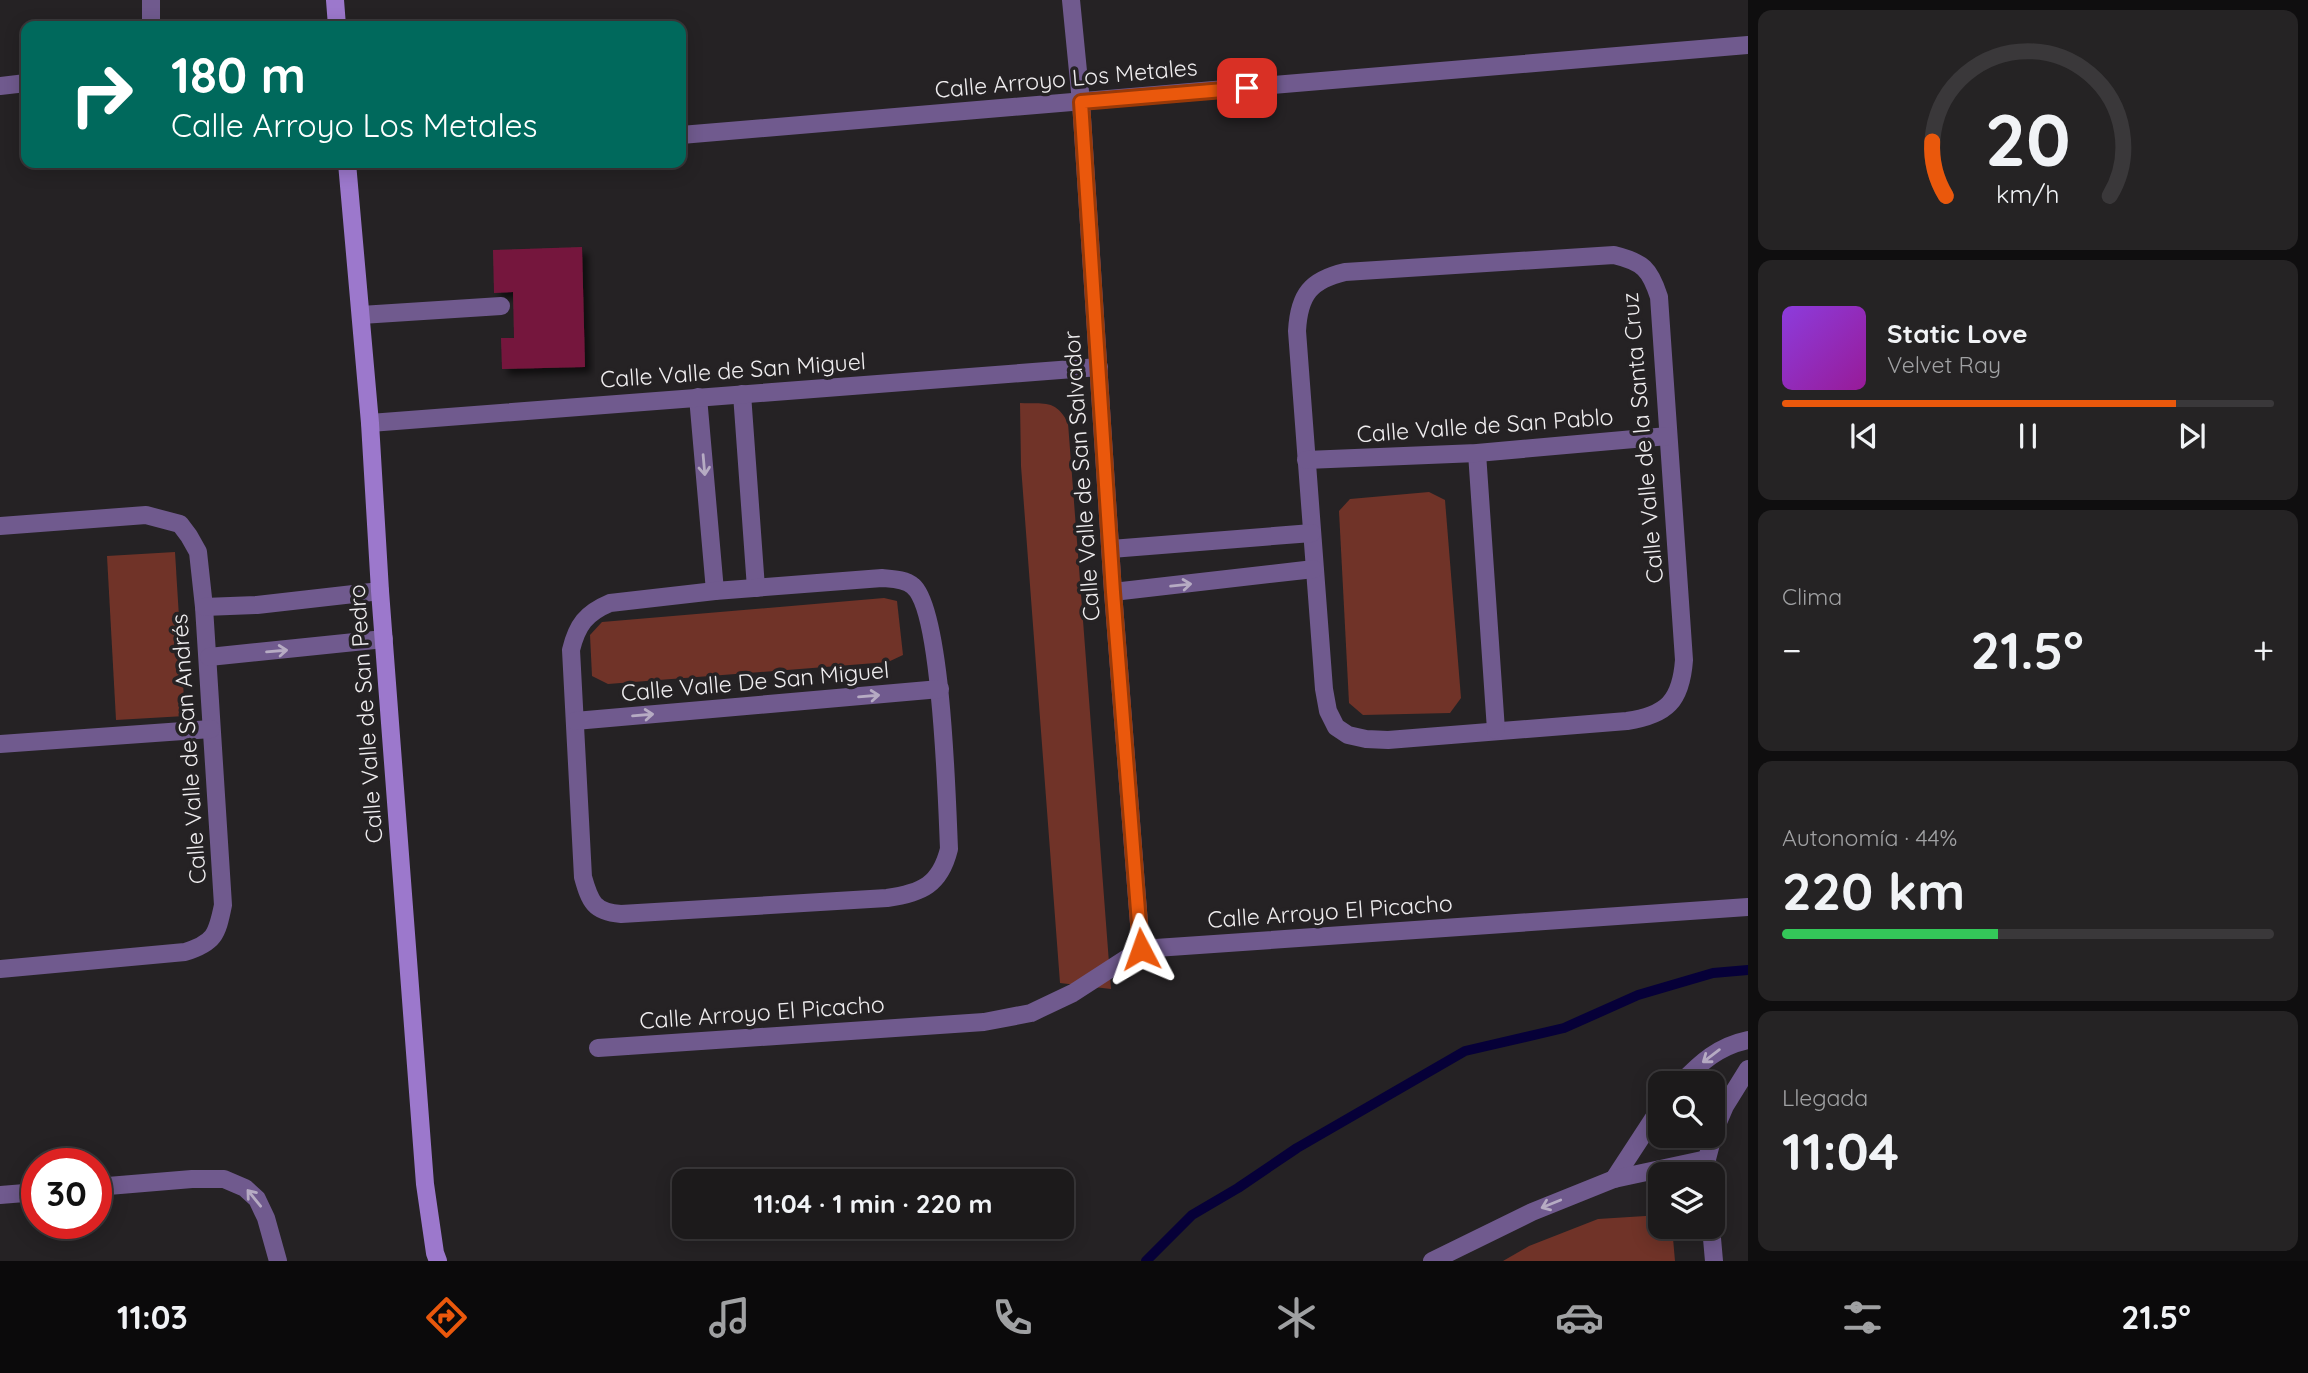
<!DOCTYPE html>
<html lang="es">
<head>
<meta charset="utf-8">
<style>
  :root { --surface:#1c1a1b; --page:#252324; --text:#f1f3f6; --muted:#a0a1a3; --line:#3a383a; --accent:#ea580c }
  body { margin:0; font-family:Quicksand,sans-serif; background:var(--page); color:var(--text); height:100vh; display:flex; flex-direction:column; font-size:26px; white-space:nowrap }
  * { box-sizing:border-box; margin:0 }
  p { font-size:23px; color:var(--muted) }
  .icon { flex:none; width:38px; height:38px; fill:none; stroke:currentColor; stroke-width:2; stroke-linecap:round; stroke-linejoin:round }
  .map { position:relative; flex:1; overflow:hidden }
  .side { display:flex; flex-direction:column; gap:10px; padding:10px; background:#0f0e0f; width:560px }
  .side>* { flex:none }
  .hud { position:absolute; left:21px; top:21px; width:665px; height:147px; border-radius:14px; box-shadow:0 4px 18px #0003,0 0 0 2px var(--line); background:#00695c; color:#fff; overflow:hidden }
  .tools { position:absolute; left:1648px; top:1071px; display:grid; gap:14px }
  .tools a { display:grid; place-items:center; width:77px; height:77px; border-radius:14px; background:var(--surface); box-shadow:0 4px 18px #0003,0 0 0 2px var(--line); font-size:35px }
  .speed { position:absolute; left:21px; top:1148px; display:flex; gap:14px; font-size:35px; font-weight:700; text-align:center }
  .speed>* { display:grid; place-content:center; width:91px; height:91px; border-radius:50%; background:var(--surface); box-shadow:0 4px 18px #0003,0 0 0 2px var(--line); line-height:1 }
  .speed .limit { border:10px solid #d22; background:#fff; color:#111 }
  .pin { position:absolute; display:grid; place-items:center; width:60px; height:60px; color:#fff; margin:-30px; border-radius:14px; box-shadow:0 4px 10px #0006 }
  .me { position:absolute; width:77px; margin:-38px; rotate:356deg; stroke-linejoin:round; filter:drop-shadow(0 0 5px #0008) }
  .turn { display:flex; align-items:center; gap:24px; height:147px; padding:0 35px; font-size:32px }
  .turn .icon { width:91px; height:91px; stroke-width:2.5 }
  .turn b { display:block; font-size:49px; line-height:60px }
  .big { font-size:52px; font-weight:800; line-height:1.1 }
  .side .card { flex:1; display:flex; flex-direction:column; justify-content:center; gap:10px; min-width:0; padding:0 24px; border-radius:14px; background:var(--page) }
  .side .dial { align-items:center; gap:0 }
  .dial svg { height:182px; overflow:visible; fill:none; stroke:var(--line); stroke-width:7; stroke-linecap:round; text-anchor:middle }
  .dial text { fill:var(--text); stroke:none }
  .song { display:flex; align-items:center; gap:21px }
  .cover { width:84px; height:84px; border-radius:10px; background:linear-gradient(135deg,hsl(270 70% 55%),hsl(300 70% 35%)) }
  .played { height:7px; border-radius:4px; background:linear-gradient(90deg,var(--accent) 80%,var(--line) 80%) }
  .keys { display:flex; justify-content:space-around; direction:ltr }
  .heat { display:flex; justify-content:space-between; align-items:center; font-size:38px; direction:ltr }
  .charge { height:10px; border-radius:5px; background:linear-gradient(90deg,#34c759 44%,var(--line) 0) }
  .trip { position:absolute; left:672px; top:1169px; width:402px; height:70px; border-radius:14px; background:var(--surface); box-shadow:0 4px 18px #0003,0 0 0 2px var(--line); font-weight:800; line-height:70px; text-align:center }
  .dock { display:flex; height:112px; justify-content:space-around; align-items:center; background:#0b0a0b; color:var(--muted) }
  .dock .icon { width:49px; height:49px }
  .dock .on { color:var(--accent) }
  .dock b { font-size:32px; color:var(--text) }
  main { display:flex; flex:1; min-height:0 }
  .map>svg:first-child { display:block }
</style>
</head>
<body>
<main>
<div class="map">
<svg width="1748" height="1261" viewBox="0 0 1748 1261">
  <defs>
    <filter id="shadow"><feDropShadow dx="6" dy="6" stdDeviation="3.5" flood-color="#0009"/></filter>
  </defs>
  <rect width="100%" height="100%" fill="#252224"/>
  <g fill="#703328">
    <path d="M1020,403C1044,404 1056,399 1068,423L1111,989L1060,983L1021,466Z"/>
    <path d="M1429,492L1445,500L1461,698L1450,713L1363,715L1349,703L1339,511L1350,499Z"/>
    <path d="M175,552L185,716L116,720L107,556Z"/>
    <path d="M884,598L897,601L903,655L888,662L608,684L592,676L590,635L602,622Z"/>
    <path d="M1661,1215V1227H1672L1675,1261H1503L1529,1246L1598,1219Z"/>
  </g>
  <g fill="none" stroke-linecap="round" stroke-linejoin="round">
    <path stroke="#060038" stroke-width="10" d="M1146,1261L1192,1215L1238,1188L1297,1148L1465,1051L1564,1028L1638,995L1713,973L1748,970"/>
  </g>
  <path fill="#75193d" filter="url(#shadow)" d="M582,247L585,367L502,369L501,338H514L513,292L494,293L493,250Z"/>
  <g fill="none" stroke-linecap="round" stroke-linejoin="round">
    <path stroke="#705a8e" stroke-width="18" d="M361,315L501,306"/>
    <g stroke="#705a8e" stroke-width="18">
      <path d="M1071,0L1081,102L1113,592L1141,949"/>
      <path d="M151,26V0"/>
      <path d="M0,86L26,83"/>
      <path d="M681,135L1748,45"/>
      <path d="M1614,255C1643,262 1650,269 1659,297L1684,660C1681,701 1667,715 1627,721L1388,740L1366,739L1348,735L1336,727L1328,711L1324,689L1297,331C1299,294 1311,280 1345,272Z"/>
      <path d="M742,394L756,588"/>
      <path d="M698,397L715,591"/>
      <path d="M370,423L1099,367"/>
      <path d="M1477,453L1496,730"/>
      <path d="M1306,460L1477,453L1668,436"/>
      <path d="M0,526L146,515L180,524L189,536L198,552L204,607L223,905C217,935 214,943 185,952L0,969"/>
      <path d="M1111,549L1312,533"/>
      <path d="M882,578C892,579 905,579 913,586C942,610 947,803 949,849C940,885 922,893 887,898L621,914C594,912 590,902 583,877L571,650C577,625 586,613 610,603L715,591Z"/>
      <path d="M1113,592L1314,569"/>
      <path d="M204,607L257,605L380,591"/>
      <path d="M209,657L384,639"/>
      <path d="M575,721L940,689"/>
      <path d="M0,744L211,729"/>
      <path d="M598,1048L984,1022L1031,1013L1073,993L1141,949L1748,907"/>
      <path d="M1681,1083C1701,1062 1719,1046 1748,1040"/>
      <path d="M1713,1134L1725,1106L1748,1069"/>
      <path d="M1708,1174L1707,1159L1713,1136"/>
      <path d="M1614,1179L1661,1107"/>
      <path d="M96,1187L192,1179H224L245,1188L257,1199L266,1218L278,1261"/>
      <path d="M0,1195L37,1192"/>
      <path d="M1711,1227L1714,1261"/>
      <path d="M1432,1261L1532,1212L1614,1179L1707,1159"/>
    </g>
    <g stroke="#9c78cc" stroke-width="18">
      <path d="M335,0L337,26"/>
      <path d="M347,163L370,423L380,591L425,1184L435,1253L438,1261"/>
    </g>
  </g>
  <defs><path id="oneway-shaft" d="M-6 0H5M1.5-3L5.5 0L1.5 3" fill="none" stroke-width="1.6" stroke-linecap="round" stroke-linejoin="round" transform="scale(1.75)"/></defs>
  <g stroke="#b6abc3">
    <use href="#oneway-shaft" transform="translate(704 465) rotate(85)"/>
    <use href="#oneway-shaft" transform="translate(1181 585) rotate(-6)"/>
    <use href="#oneway-shaft" transform="translate(277 651) rotate(-5)"/>
    <use href="#oneway-shaft" transform="translate(869 696) rotate(-5)"/>
    <use href="#oneway-shaft" transform="translate(643 715) rotate(-5)"/>
    <use href="#oneway-shaft" transform="translate(1711 1056) rotate(143)"/>
    <use href="#oneway-shaft" transform="translate(254 1198) rotate(-129)"/>
    <use href="#oneway-shaft" transform="translate(1551 1204) rotate(158)"/>
  </g>
  <g fill="none" stroke-linecap="round" stroke-linejoin="round">
    <g stroke="#983908" stroke-width="18">
      <path id="route" d="M1141,949L1113,592L1081,102L1247,88"/>
    </g>
    <use href="#route" stroke="#ea580c" stroke-width="12"/>
  </g>
  <g text-anchor="middle" dominant-baseline="central" stroke-width="7" stroke-linejoin="round" paint-order="stroke">
    <g font-size="23" fill="#efedef" stroke="#252224">
      <text transform="translate(1066 78) rotate(-5)">Calle Arroyo Los Metales</text>
      <text transform="translate(733 370) rotate(-4)">Calle Valle de San Miguel</text>
      <text transform="translate(1485 425) rotate(-4)">Calle Valle de San Pablo</text>
      <text transform="translate(1642 438) rotate(-95)">Calle Valle de la Santa Cruz</text>
      <text transform="translate(1081 476) rotate(-94)">Calle Valle de San Salvador</text>
      <text transform="translate(755 681) rotate(-5)">Calle Valle De San Miguel</text>
      <text transform="translate(365 714) rotate(-94)">Calle Valle de San Pedro</text>
      <text transform="translate(188 749) rotate(-94)">Calle Valle de San Andrés</text>
      <text transform="translate(1330 911) rotate(-4)">Calle Arroyo El Picacho</text>
      <text transform="translate(762 1012) rotate(-4)">Calle Arroyo El Picacho</text>
    </g>
  </g>
</svg>
<div class="tools">
<a><svg class="icon" aria-label="search" viewBox="0 0 24 24"><circle cx="10" cy="10" r="6"/><path d="M15 15l6 6"/></svg></a>
<a><svg class="icon" aria-label="layers" viewBox="0 0 24 24"><path d="M12 4l9 5-9 5-9-5zM3 14l9 5 9-5"/></svg></a>
</div>
<div class="speed"><div class="limit">30</div></div>
<div class="pin" style="left:1247px;top:88px;background:#d93025"><svg class="icon" aria-label="arrive" viewBox="0 0 24 24"><path d="M6 21V4h12l-3 4 3 4H6"/></svg></div>
<svg class="me" style="left:1141px;top:949px" viewBox="-20 -20 40 40"><path d="M0-17L14 15 0 8-14 15z" fill="#ea580c" stroke="#fff" stroke-width="4"/></svg>
<div class="trip">11:04 · 1 min · 220 m</div>
<div class="hud">
<div class="turn"><svg class="icon" aria-label="right" viewBox="0 0 24 24"><path d="M7 20v-9h11M14 6l5 5-5 5"/></svg><div><b>180 m</b>Calle Arroyo Los Metales</div></div>
</div>
</div>
<section class="side">
<div class="card dial"><svg viewBox="0 0 100 80">
<path d="M14 69A42 42 0 1 1 86 69"/>
<path d="M14 69A42 42 0 0 1 8 45" stroke="#ea580c"/>
<text x="50" y="56" font-size="32" font-weight="700">20</text>
<text x="50" y="72" font-size="11">km/h</text>
</svg></div>
<div class="card">
<div class="song"><i class="cover"></i><div><b>Static Love</b><p>Velvet Ray</p></div></div>
<div class="played"></div>
<div class="keys"><svg class="icon" aria-label="previous" viewBox="0 0 24 24"><path d="M18 5L8 12l10 7zM5 5v14"/></svg><svg class="icon" aria-label="pause" viewBox="0 0 24 24"><path d="M8 5v14M16 5v14"/></svg><svg class="icon" aria-label="next" viewBox="0 0 24 24"><path d="M6 5l10 7-10 7zM19 5v14"/></svg></div>
</div>
<div class="card"><p>Clima</p>
<div class="heat"><a>−</a><b class="big">21.5°</b><a>+</a></div>
</div>
<div class="card"><p>Autonomía · 44%</p><b class="big">220 km</b><div class="charge"></div></div>
<div class="card"><p>Llegada</p><b class="big">11:04</b></div>
</section>
</main>
<nav class="dock">
<b>11:03</b>
<svg class="icon on" aria-label="directions" viewBox="0 0 24 24"><path d="M12 3l9 9-9 9-9-9zM9 14v-3h6M13 9l2 2-2 2"/></svg>
<svg class="icon" aria-label="music" viewBox="0 0 24 24"><path d="M9 18V5l10-2v13"/><circle cx="6" cy="18" r="3"/><circle cx="16" cy="16" r="3"/></svg>
<svg class="icon" aria-label="phone" viewBox="0 0 24 24"><path d="M5 4h4l2 5-3 2q2 4 5 5l2-3 5 2v4C11 20 4 13 5 4z"/></svg>
<svg class="icon" aria-label="climate" viewBox="0 0 24 24"><path d="M12 3v18M4 7l16 10M4 17L20 7"/></svg>
<svg class="icon" aria-label="car" viewBox="0 0 24 24"><path d="M5 17H2v-5l4-1 3-4h7l3 4 3 1v5h-3M9 17h6M6 11h13"/><circle cx="7" cy="17" r="2"/><circle cx="17" cy="17" r="2"/></svg>
<svg class="icon" aria-label="filters" viewBox="0 0 24 24"><path d="M4 7h16M4 17h16"/><circle cx="9" cy="7" r="2"/><circle cx="15" cy="17" r="2"/></svg>
<b>21.5°</b>
</nav>
</body>
</html>
